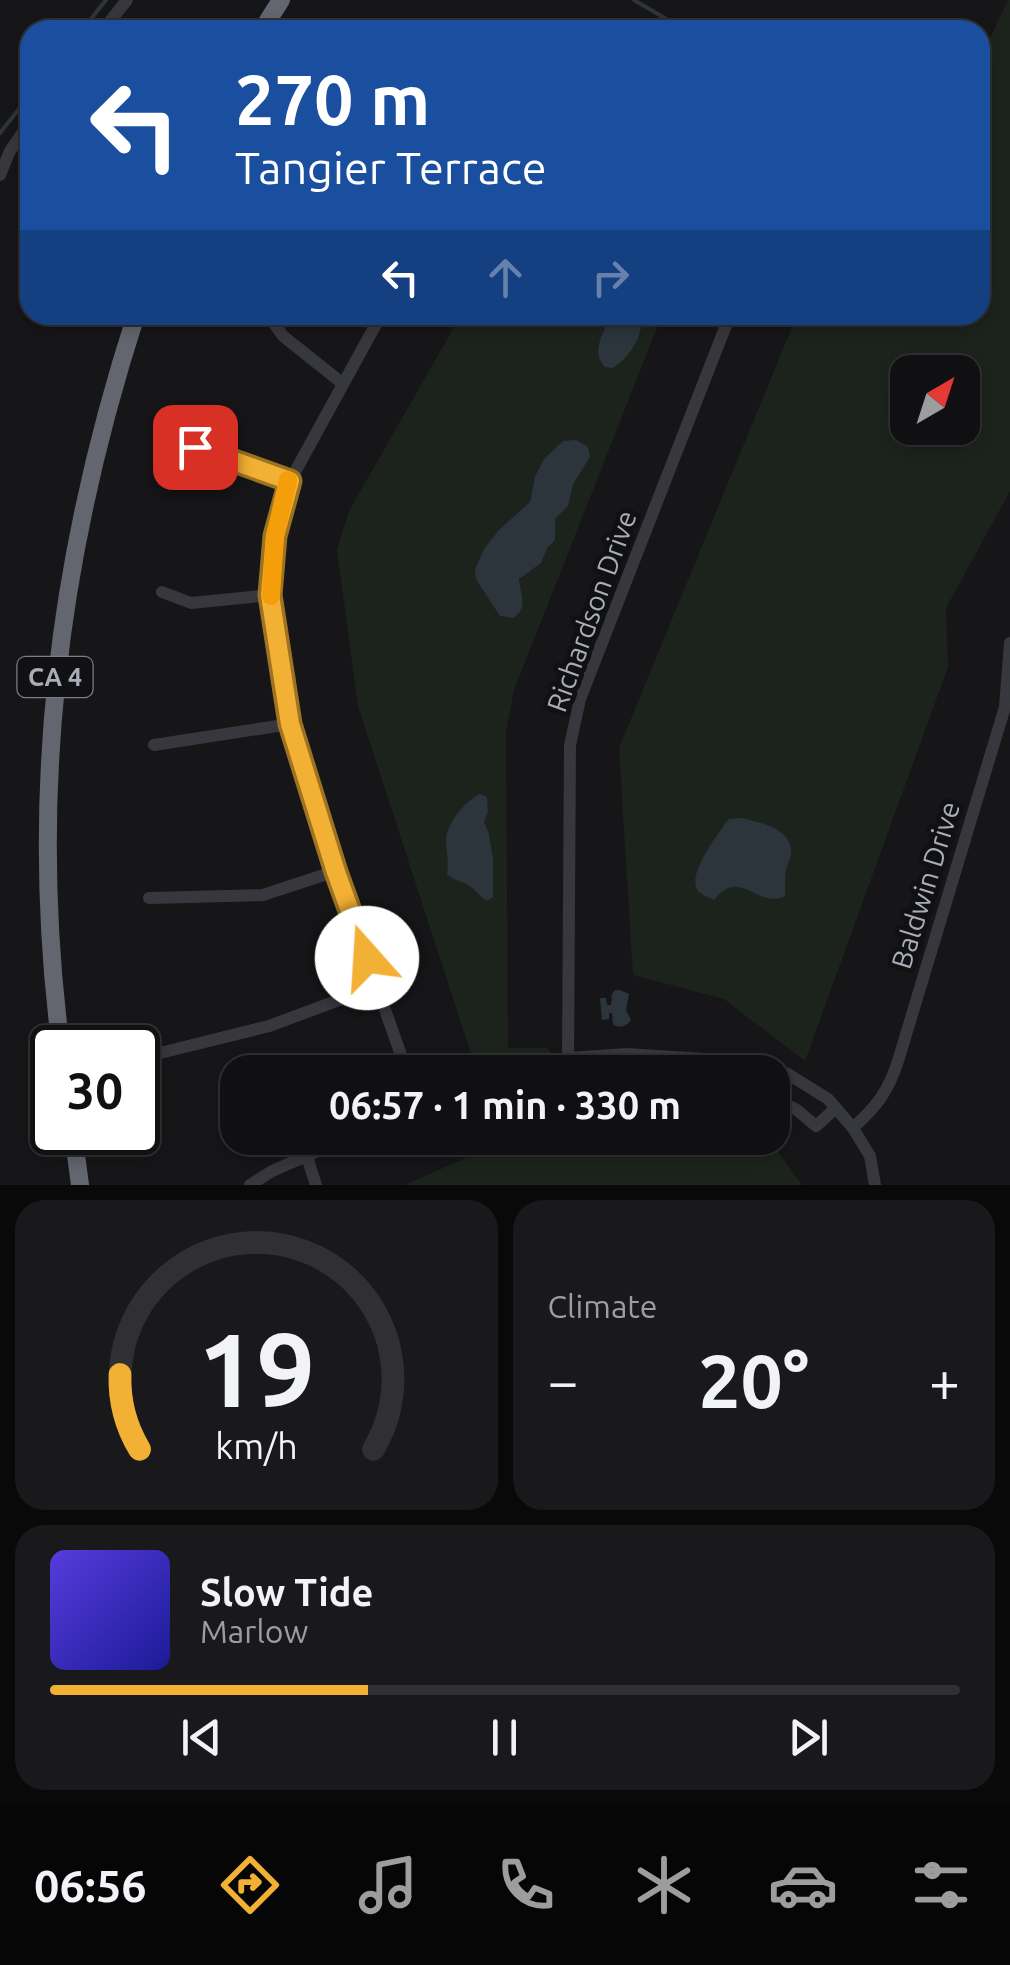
<!DOCTYPE html>
<html lang="en">
<head>
<meta charset="utf-8">
<style>
  :root { --surface:#101012; --page:#19191b; --text:#f1f3f6; --muted:#9c9d9f; --line:#303032; --accent:#f2b134 }
  body { margin:0; font-family:Ubuntu,sans-serif; background:var(--page); color:var(--text); height:100vh; display:flex; flex-direction:column; font-size:38px; white-space:nowrap }
  * { box-sizing:border-box; margin:0 }
  p { font-size:32px; color:var(--muted) }
  .icon { flex:none; width:55px; height:55px; fill:none; stroke:currentColor; stroke-width:2; stroke-linecap:round; stroke-linejoin:round }
  .map { position:relative; height:1185px; overflow:hidden }
  .drawer { display:flex; flex-direction:column; gap:15px; padding:15px; background:#09090a; flex:1 }
  .drawer>* { flex:none }
  .top-card { position:absolute; left:20px; top:20px; width:970px; height:305px; border-radius:30px; box-shadow:0 5px 15px #0003,0 0 0 2px var(--line); background:#1a4fa0; color:#fff; overflow:hidden }
  .needle { width:65px; rotate:39deg }
  .buttons { position:absolute; left:890px; top:355px; display:grid; gap:20px }
  .buttons a { display:grid; place-items:center; width:90px; height:90px; border-radius:20px; background:var(--surface); box-shadow:0 5px 15px #0003,0 0 0 2px var(--line); font-size:50px }
  .speed { position:absolute; left:30px; top:1025px; display:flex; gap:20px; font-size:50px; font-weight:700; text-align:center }
  .speed>* { display:grid; place-content:center; width:130px; height:130px; border-radius:50%; background:var(--surface); box-shadow:0 5px 15px #0003,0 0 0 2px var(--line); line-height:1 }
  .speed .limit { border:5px solid #111; border-radius:15px; background:#fff; color:#111 }
  .pin { position:absolute; display:grid; place-items:center; width:85px; height:85px; color:#fff; margin:-42px; border-radius:20px; box-shadow:0 5px 15px #0006 }
  .me { position:absolute; width:110px; margin:-55px; rotate:341deg; stroke-linejoin:round; filter:drop-shadow(0 0 8px #0008) }
  .turn { display:flex; align-items:center; gap:35px; height:210px; padding:0 50px; font-size:45px }
  .turn .icon { width:130px; height:130px; stroke-width:2.5 }
  .turn b { display:block; font-size:70px; line-height:85px }
  .lanes { display:flex; align-items:center; height:95px; padding:0 50px; background:#0003; justify-content:center; gap:50px; direction:ltr }
  .lanes .off { opacity:.35 }
  .big { font-size:75px; font-weight:700; line-height:1.1 }
  .drawer .card { flex:1; display:flex; flex-direction:column; justify-content:center; gap:15px; min-width:0; padding:0 35px; border-radius:30px; background:var(--page) }
  .drawer .dial { align-items:center; gap:0 }
  .dial svg { height:260px; overflow:visible; fill:none; stroke:var(--line); stroke-width:7; stroke-linecap:round; text-anchor:middle }
  .dial text { fill:var(--text); stroke:none }
  .song { display:flex; align-items:center; gap:30px }
  .cover { width:120px; height:120px; border-radius:15px; background:linear-gradient(135deg,hsl(250 70% 55%),hsl(240 70% 35%)) }
  .played { height:10px; border-radius:5px; background:linear-gradient(90deg,var(--accent) 35%,var(--line) 35%) }
  .keys { display:flex; justify-content:space-around; direction:ltr }
  .heat { display:flex; justify-content:space-between; align-items:center; font-size:55px; direction:ltr }
  .drawer .tiles { flex:1; display:grid; gap:15px; grid-template-columns:1fr 1fr }
  .card:last-child { grid-column:span 2 }
  .trip { position:absolute; left:220px; top:1055px; width:570px; height:100px; border-radius:30px; background:var(--surface); box-shadow:0 5px 15px #0003,0 0 0 2px var(--line); font-weight:700; line-height:100px; text-align:center }
  .tab-bar { display:flex; height:160px; justify-content:space-around; align-items:center; background:#060607; color:var(--muted) }
  .tab-bar .icon { width:70px; height:70px }
  .tab-bar .on { color:var(--accent) }
  .tab-bar b { font-size:45px; color:var(--text) }
  .map>svg:first-child { display:block }
</style>
</head>
<body>
<div class="map">
<svg width="1010" height="1185" viewBox="0 0 1010 1185">
  <rect width="100%" height="100%" fill="#161618"/>
  <g fill="#1c231d" fill-rule="evenodd">
    <path d="M1008,0H1010V491L946,608L948,667L805,1061L724,999L633,975L619,748L797,315H980V59ZM908,372H962V428H908Z"/>
    <path d="M461,315H662L514,690L506,732L508,1048H547L564,1072H477L358,706L337,550L349,511Z"/>
    <path d="M476,1138H768L802,1185H405L481,1151Z"/>
  </g>
  <g fill="#2c353c">
    <path d="M611,315H642C643,336 630,357 613,368L605,367C590,351 604,333 611,315Z"/>
    <path d="M576,440L588,447L590,457L573,484L568,506L555,519V540L547,548L541,563L519,579C520,595 529,608 513,618L500,616L476,579L475,570L484,549L499,530L530,502L535,477L544,459L563,441Z"/>
    <path d="M480,794L487,797L488,811L484,822L489,834L493,860V897L487,901C480,897 478,892 471,887C463,880 454,882 447,874C449,860 446,853 446,840C447,823 465,801 480,794Z"/>
    <path d="M742,818C762,823 793,829 791,854C790,860 787,865 786,871C784,879 786,888 785,896C758,910 740,866 714,900C712,899 701,894 699,892C685,877 715,839 724,825L729,819Z"/>
    <path d="M620,990L629,994L626,1010L631,1020C627,1026 619,1029 613,1024L612,1013H609V1019L602,1020L600,998H606L607,1005H611L612,994L615,990Z"/>
  </g>
  <g fill="none" stroke-linecap="round" stroke-linejoin="round">
    <g stroke="#2c353c" stroke-width="4">
      <path d="M634,0L680,27L692,30"/>
      <path d="M82,30L106,0"/>
      <path d="M733,30C765,26 800,23 831,30"/>
      <path d="M0,133L30,95"/>
    </g>
    <g stroke="#37383d" stroke-width="12">
      <path d="M103,30L127,0"/>
      <path d="M0,175L10,151L30,122"/>
      <path d="M268,315L283,336L342,383"/>
      <path d="M381,315L290,481L275,536L270,595L290,724L336,871L407,1072"/>
      <path d="M195,447L290,481"/>
      <path d="M162,592L191,603L270,595"/>
      <path d="M154,745L290,724"/>
      <path d="M149,898L263,895L336,871"/>
      <path d="M160,1053L269,1026L377,986"/>
      <path d="M568,1058L570,745L580,699L730,315"/>
      <path d="M520,1072L568,1058L627,1054L750,1062L788,1074L828,1099L853,1128L870,1156L875,1185"/>
      <path d="M671,1072V1057"/>
      <path d="M772,1097L797,1110L816,1126L836,1108"/>
      <path d="M853,1128C877,1106 888,1092 898,1061L1005,707L1010,643"/>
      <path d="M307,1157L316,1185"/>
      <path d="M250,1185L272,1171L348,1138"/>
    </g>
    <g stroke="#63666e" stroke-width="18">
      <path d="M262,30L281,0"/>
      <path d="M61,1048C28,795 58,556 136,315"/>
      <path d="M73,1132L80,1185"/>
    </g>
  </g>
  <g fill="none" stroke-linecap="round" stroke-linejoin="round">
    <g stroke="#9d7322" stroke-width="25">
      <path id="route" d="M195,447L290,481L275,536L270,595L290,724L336,872L367,958"/>
    </g>
    <use href="#route" stroke="#f2b134" stroke-width="18"/>
    <path stroke="#f59e0b" stroke-width="18" d="M271,596L275,536L288,480"/>
  </g>
  <g text-anchor="middle" dominant-baseline="central" stroke-width="10" stroke-linejoin="round" paint-order="stroke">
    <rect fill="#111113" stroke="#7b7e86" stroke-width="2.5" x="17.5" y="657" width="75" height="40" rx="8"/>
    <g font-size="25" font-weight="bold" fill="#a8adb8">
      <text x="55" y="677">CA 4</text>
    </g>
    <g font-size="28" fill="#a8adb8" stroke="#111113">
      <text transform="translate(591 611) rotate(-70)">Richardson Drive</text>
      <text transform="translate(925 885) rotate(-73)">Baldwin Drive</text>
    </g>
  </g>
</svg>
<div class="buttons">
<a><svg class="needle" viewBox="-14 -14 28 28"><path d="M0-13l5 13h-10z" fill="#e53935"/><path d="M0 13l5-13h-10z" fill="#9c9d9f"/></svg></a>
</div>
<div class="speed"><div class="limit">30</div></div>
<div class="pin" style="left:195px;top:447px;background:#d93025"><svg class="icon" aria-label="arrive" viewBox="0 0 24 24"><path d="M6 21V4h12l-3 4 3 4H6"/></svg></div>
<svg class="me" style="left:367px;top:958px" viewBox="-20 -20 40 40"><circle r="19" fill="#fff"/><path d="M0-13L10 11 0 6-10 11z" fill="#f2b134"/></svg>
<div class="trip">06:57 · 1 min · 330 m</div>
<div class="top-card">
<div class="turn"><svg class="icon" aria-label="left" viewBox="0 0 24 24"><path d="M17 20v-9H6M10 6l-5 5 5 5"/></svg><div><b>270 m</b>Tangier Terrace</div></div>
<div class="lanes"><svg class="icon" aria-label="left" viewBox="0 0 24 24"><path d="M17 20v-9H6M10 6l-5 5 5 5"/></svg><svg class="icon off" aria-label="ahead" viewBox="0 0 24 24"><path d="M12 20V5M6 11l6-6 6 6"/></svg><svg class="icon off" aria-label="right" viewBox="0 0 24 24"><path d="M7 20v-9h11M14 6l5 5-5 5"/></svg></div>
</div>
</div>
<section class="drawer">
<div class="tiles">
<div class="card dial"><svg viewBox="0 0 100 80">
<path d="M14 69A42 42 0 1 1 86 69"/>
<path d="M14 69A42 42 0 0 1 8 46" stroke="#f2b134"/>
<text x="50" y="56" font-size="32" font-weight="700">19</text>
<text x="50" y="72" font-size="11">km/h</text>
</svg></div>
<div class="card"><p>Climate</p>
<div class="heat"><a>−</a><b class="big">20°</b><a>+</a></div>
</div>
<div class="card">
<div class="song"><i class="cover"></i><div><b>Slow Tide</b><p>Marlow</p></div></div>
<div class="played"></div>
<div class="keys"><svg class="icon" aria-label="previous" viewBox="0 0 24 24"><path d="M18 5L8 12l10 7zM5 5v14"/></svg><svg class="icon" aria-label="pause" viewBox="0 0 24 24"><path d="M8 5v14M16 5v14"/></svg><svg class="icon" aria-label="next" viewBox="0 0 24 24"><path d="M6 5l10 7-10 7zM19 5v14"/></svg></div>
</div>
</div>
</section>
<nav class="tab-bar">
<b>06:56</b>
<svg class="icon on" aria-label="directions" viewBox="0 0 24 24"><path d="M12 3l9 9-9 9-9-9zM9 14v-3h6M13 9l2 2-2 2"/></svg>
<svg class="icon" aria-label="music" viewBox="0 0 24 24"><path d="M9 18V5l10-2v13"/><circle cx="6" cy="18" r="3"/><circle cx="16" cy="16" r="3"/></svg>
<svg class="icon" aria-label="phone" viewBox="0 0 24 24"><path d="M5 4h4l2 5-3 2q2 4 5 5l2-3 5 2v4C11 20 4 13 5 4z"/></svg>
<svg class="icon" aria-label="climate" viewBox="0 0 24 24"><path d="M12 3v18M4 7l16 10M4 17L20 7"/></svg>
<svg class="icon" aria-label="car" viewBox="0 0 24 24"><path d="M5 17H2v-5l4-1 3-4h7l3 4 3 1v5h-3M9 17h6M6 11h13"/><circle cx="7" cy="17" r="2"/><circle cx="17" cy="17" r="2"/></svg>
<svg class="icon" aria-label="filters" viewBox="0 0 24 24"><path d="M4 7h16M4 17h16"/><circle cx="9" cy="7" r="2"/><circle cx="15" cy="17" r="2"/></svg>
</nav>
</body>
</html>
